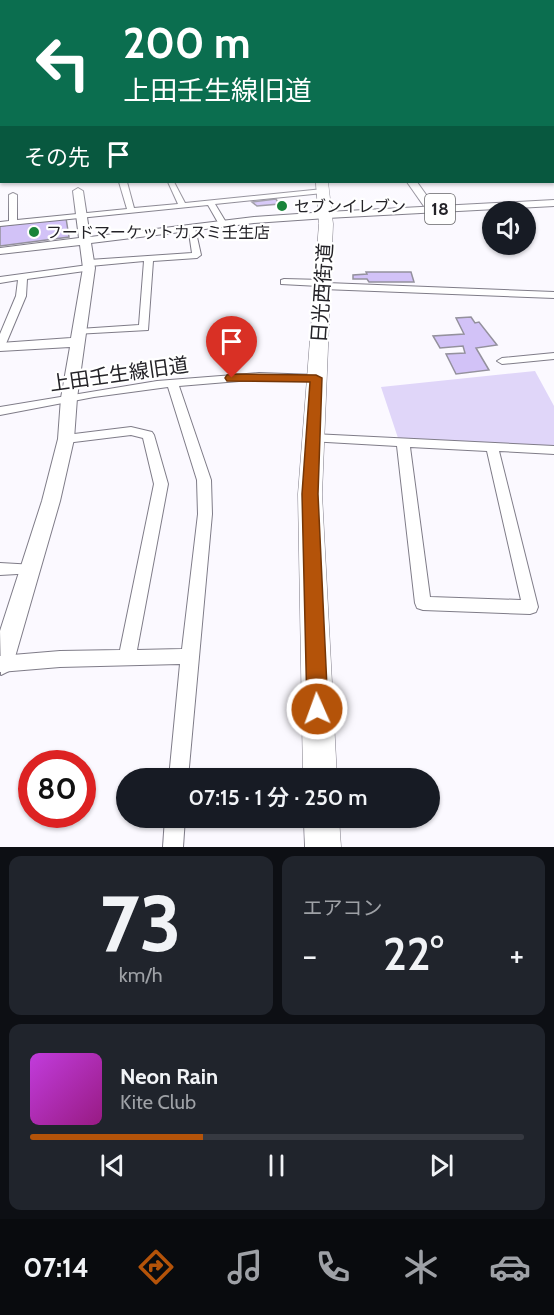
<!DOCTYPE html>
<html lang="ja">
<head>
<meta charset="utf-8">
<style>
  :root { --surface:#171b24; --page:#20242c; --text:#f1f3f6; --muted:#9ea1a6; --line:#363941; --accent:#b45309 }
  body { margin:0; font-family:Cabin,"Noto Sans JP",sans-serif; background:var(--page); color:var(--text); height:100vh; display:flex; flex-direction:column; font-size:22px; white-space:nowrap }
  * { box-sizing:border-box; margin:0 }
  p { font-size:20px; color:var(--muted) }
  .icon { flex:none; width:33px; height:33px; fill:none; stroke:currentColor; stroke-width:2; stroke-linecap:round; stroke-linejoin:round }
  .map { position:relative; height:847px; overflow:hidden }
  .side { display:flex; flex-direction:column; gap:9px; padding:9px; background:#0d0f14; flex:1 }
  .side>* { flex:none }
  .hud { position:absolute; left:0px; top:0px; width:555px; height:183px; box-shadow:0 2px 4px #0004; background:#0b6e4f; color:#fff; overflow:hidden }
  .fabs { position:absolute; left:482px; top:201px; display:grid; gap:12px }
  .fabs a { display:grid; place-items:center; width:54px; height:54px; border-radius:50%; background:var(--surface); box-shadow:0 2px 4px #0004; font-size:30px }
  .speed { position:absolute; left:18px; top:750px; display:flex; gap:12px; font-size:30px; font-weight:700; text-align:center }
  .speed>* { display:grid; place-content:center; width:78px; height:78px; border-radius:50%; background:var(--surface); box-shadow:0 2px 4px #0004; line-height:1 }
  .speed .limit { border:9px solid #d22; background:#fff; color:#111 }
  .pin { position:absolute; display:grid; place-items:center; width:51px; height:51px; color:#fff; margin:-62px -26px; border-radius:50% 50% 50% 0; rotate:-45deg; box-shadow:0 0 6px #0007 }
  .pin .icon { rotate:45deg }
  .me { position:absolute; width:66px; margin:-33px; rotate:358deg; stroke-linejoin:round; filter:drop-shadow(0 0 4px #0008) }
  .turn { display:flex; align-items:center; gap:21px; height:126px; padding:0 24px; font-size:27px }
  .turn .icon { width:78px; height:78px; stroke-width:2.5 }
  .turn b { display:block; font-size:42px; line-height:51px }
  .then { display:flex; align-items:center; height:57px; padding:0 24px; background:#0003; gap:12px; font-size:22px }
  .big { font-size:45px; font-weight:600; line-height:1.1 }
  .side .widget { flex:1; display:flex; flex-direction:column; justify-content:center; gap:9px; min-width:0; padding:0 21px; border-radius:12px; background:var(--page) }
  .side .dial { align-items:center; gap:0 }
  .dial b { font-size:78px; line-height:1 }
  .song { display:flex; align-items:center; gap:18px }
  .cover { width:72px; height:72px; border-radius:9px; background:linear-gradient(135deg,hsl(290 70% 55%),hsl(310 70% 35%)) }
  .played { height:6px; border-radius:3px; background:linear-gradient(90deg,var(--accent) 35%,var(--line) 35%) }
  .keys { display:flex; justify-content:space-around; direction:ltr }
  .heat { display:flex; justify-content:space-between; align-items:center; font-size:33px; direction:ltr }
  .side .tiles { flex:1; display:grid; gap:9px; grid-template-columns:1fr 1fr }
  .widget:last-child { grid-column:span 2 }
  .trip { position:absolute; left:116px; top:768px; width:324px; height:60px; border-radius:30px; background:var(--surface); box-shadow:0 2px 4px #0004; font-weight:600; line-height:60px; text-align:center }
  .tabs { display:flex; height:96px; justify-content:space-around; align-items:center; background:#090b0e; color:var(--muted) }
  .tabs .icon { width:42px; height:42px }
  .tabs .active { color:var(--accent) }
  .tabs b { font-size:27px; color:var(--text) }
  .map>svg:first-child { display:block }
</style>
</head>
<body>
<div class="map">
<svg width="554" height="847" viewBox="0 0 554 847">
  <rect width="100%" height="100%" fill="#fbf9ff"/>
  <path fill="#e0d6f9" d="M535,371L554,406V446L398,438L381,387Z"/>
  <g fill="#d2c2f7" stroke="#94919d" stroke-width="1.5">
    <path d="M276,199L279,204L257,206L252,202Z"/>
    <path d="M66,218L69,237L0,246V226Z"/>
    <path d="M366,272H411L414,282H369L367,279H353V275L367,274Z"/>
    <path d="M471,317L475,323L479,322L497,345L476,348L489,370L456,374L446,354L465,353L463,346L440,348L433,336L464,334L456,318Z"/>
  </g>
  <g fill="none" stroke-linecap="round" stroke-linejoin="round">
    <g stroke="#7f7c88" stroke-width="2">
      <g id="street">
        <path d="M119,182H127L134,208L178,204L168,182H174L185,203L323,189L327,191L323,193L215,204L227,224L223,226H220L208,205L0,226V222L9,221V195L13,193L17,195V220L127,209Z"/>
        <path d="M188,226L195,228L201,255L197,258L153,261L148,330L75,334L74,332L79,329L139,325L144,261L90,266L93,268L92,270L27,279L26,296L5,346L0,349V334L16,296L18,280L0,283V277L88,265L85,263L89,260L192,253Z"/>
        <path d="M284,279L323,280L327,283L554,292V298L323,289L319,286L281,284V280Z"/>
        <path d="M554,353V359L502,364L497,361L502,358Z"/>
        <path d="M259,373L316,375L322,378L316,381L251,380L179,386L211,480L212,514L188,778H169L180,664L60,667L0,672V656L60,651L120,650L154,484L143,438L131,435L66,443L62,442L60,439L62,436L66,435L131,427L152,432L154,435L168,484L137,650L182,649L198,514L197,480L168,387L94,397L0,415V407L157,381Z"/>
        <path d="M313,434L554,446V454L499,451L538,607L536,612L530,614L423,610L417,608L415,603L397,446L309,441L307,438ZM410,447L487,451L521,600L430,597Z"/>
        <path d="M0,563L35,565L37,569L35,573L0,575Z"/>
        <path d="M165,818H185L183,847H163Z"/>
      </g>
    </g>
    <g stroke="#7f7c88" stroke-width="2">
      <g id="secondary">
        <path d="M407,182H417L437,210L436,212H428Z"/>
        <path d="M78,188L83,191L90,237L254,217L327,212L332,215L327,218L254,223L91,243L95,268L77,398L74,439L60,501L13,664L9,671L1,675L0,631L42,501L58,439L61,398L70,347L0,351V343L71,338L83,268L80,245L0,254V248L79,238L73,191Z"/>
      </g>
    </g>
    <g stroke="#7f7c88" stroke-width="2">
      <path id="primary" d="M554,200V206L327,218L321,215L327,212Z"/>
    </g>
    <g stroke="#7f7c88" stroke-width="1">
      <g id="highway">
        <path d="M316,182H328L333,224L322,494L337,778H303L298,494L319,224Z"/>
        <path d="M304,818H339L341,847H305Z"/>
      </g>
    </g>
    <use href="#street" fill="#fff" fill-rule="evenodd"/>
    <use href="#secondary" fill="#fff" fill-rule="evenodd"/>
    <use href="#primary" fill="#fff" fill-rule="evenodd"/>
    <use href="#highway" fill="#fff" fill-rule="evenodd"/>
  </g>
  <linearGradient id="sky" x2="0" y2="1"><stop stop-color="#98aeef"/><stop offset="0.46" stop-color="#fdfcff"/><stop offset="1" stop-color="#fdfcff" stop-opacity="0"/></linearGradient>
  <rect width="554" height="219" fill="url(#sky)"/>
  <path fill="#b45309" stroke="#753606" stroke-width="1.5" d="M232,374L316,375L322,378L318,494L328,709L325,716L317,719L310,716L307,709L302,494L310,382L227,381L225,378L227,375Z"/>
  <g fill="#19843a" stroke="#fff" stroke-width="2">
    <circle cx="282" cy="206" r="6"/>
    <circle cx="34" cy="232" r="6"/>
  </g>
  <g text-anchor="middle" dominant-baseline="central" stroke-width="4.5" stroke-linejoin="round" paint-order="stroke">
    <g font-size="16" fill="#242328" stroke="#fff" text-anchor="start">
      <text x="294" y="206">セブンイレブン</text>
      <text x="46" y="232">フードマーケットカスミ壬生店</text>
    </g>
    <rect fill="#fff" stroke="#666568" stroke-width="1.5" x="425" y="194" width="30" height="30" rx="4.5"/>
    <g font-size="18" font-weight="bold" fill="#242328">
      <text x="440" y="209">18</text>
    </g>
    <g font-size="20" fill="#242328" stroke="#fff">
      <text transform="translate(322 293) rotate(-86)">日光西街道</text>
      <text transform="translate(119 374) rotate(-8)">上田壬生線旧道</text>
    </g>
  </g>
</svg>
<div class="fabs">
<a><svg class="icon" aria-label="sound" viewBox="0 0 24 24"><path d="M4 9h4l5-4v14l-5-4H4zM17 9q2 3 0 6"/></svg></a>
</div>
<div class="speed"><div class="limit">80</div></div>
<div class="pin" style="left:232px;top:378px;background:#d93025"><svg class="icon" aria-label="arrive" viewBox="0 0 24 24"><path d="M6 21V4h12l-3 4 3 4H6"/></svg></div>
<svg class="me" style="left:317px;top:709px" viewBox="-20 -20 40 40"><circle r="17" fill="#b45309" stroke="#fff" stroke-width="3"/><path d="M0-11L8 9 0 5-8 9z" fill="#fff"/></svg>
<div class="trip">07:15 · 1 分 · 250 m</div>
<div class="hud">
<div class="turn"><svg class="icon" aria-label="left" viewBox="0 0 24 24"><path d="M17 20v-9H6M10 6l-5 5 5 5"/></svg><div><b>200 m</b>上田壬生線旧道</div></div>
<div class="then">その先<svg class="icon" aria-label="arrive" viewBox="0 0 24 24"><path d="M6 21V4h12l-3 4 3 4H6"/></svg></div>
</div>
</div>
<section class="side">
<div class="tiles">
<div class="widget dial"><b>73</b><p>km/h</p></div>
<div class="widget"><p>エアコン</p>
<div class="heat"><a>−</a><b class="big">22°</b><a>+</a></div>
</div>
<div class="widget">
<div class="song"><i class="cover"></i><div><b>Neon Rain</b><p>Kite Club</p></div></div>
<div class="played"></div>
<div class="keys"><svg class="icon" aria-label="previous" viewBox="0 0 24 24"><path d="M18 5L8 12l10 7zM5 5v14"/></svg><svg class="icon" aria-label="pause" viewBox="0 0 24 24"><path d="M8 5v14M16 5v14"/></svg><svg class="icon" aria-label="next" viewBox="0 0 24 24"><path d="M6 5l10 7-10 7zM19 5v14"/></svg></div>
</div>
</div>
</section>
<nav class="tabs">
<b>07:14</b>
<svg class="icon active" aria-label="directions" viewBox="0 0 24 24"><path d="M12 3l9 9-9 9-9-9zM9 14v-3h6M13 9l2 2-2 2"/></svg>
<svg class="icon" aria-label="music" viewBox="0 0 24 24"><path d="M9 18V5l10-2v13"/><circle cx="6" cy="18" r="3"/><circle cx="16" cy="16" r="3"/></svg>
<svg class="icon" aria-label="phone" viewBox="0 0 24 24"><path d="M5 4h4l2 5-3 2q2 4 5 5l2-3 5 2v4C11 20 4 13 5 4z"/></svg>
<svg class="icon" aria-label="climate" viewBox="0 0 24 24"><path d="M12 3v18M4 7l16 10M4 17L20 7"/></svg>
<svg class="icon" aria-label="car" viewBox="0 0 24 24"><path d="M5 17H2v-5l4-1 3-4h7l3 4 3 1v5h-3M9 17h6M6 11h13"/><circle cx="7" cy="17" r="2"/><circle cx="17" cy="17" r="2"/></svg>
</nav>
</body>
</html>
